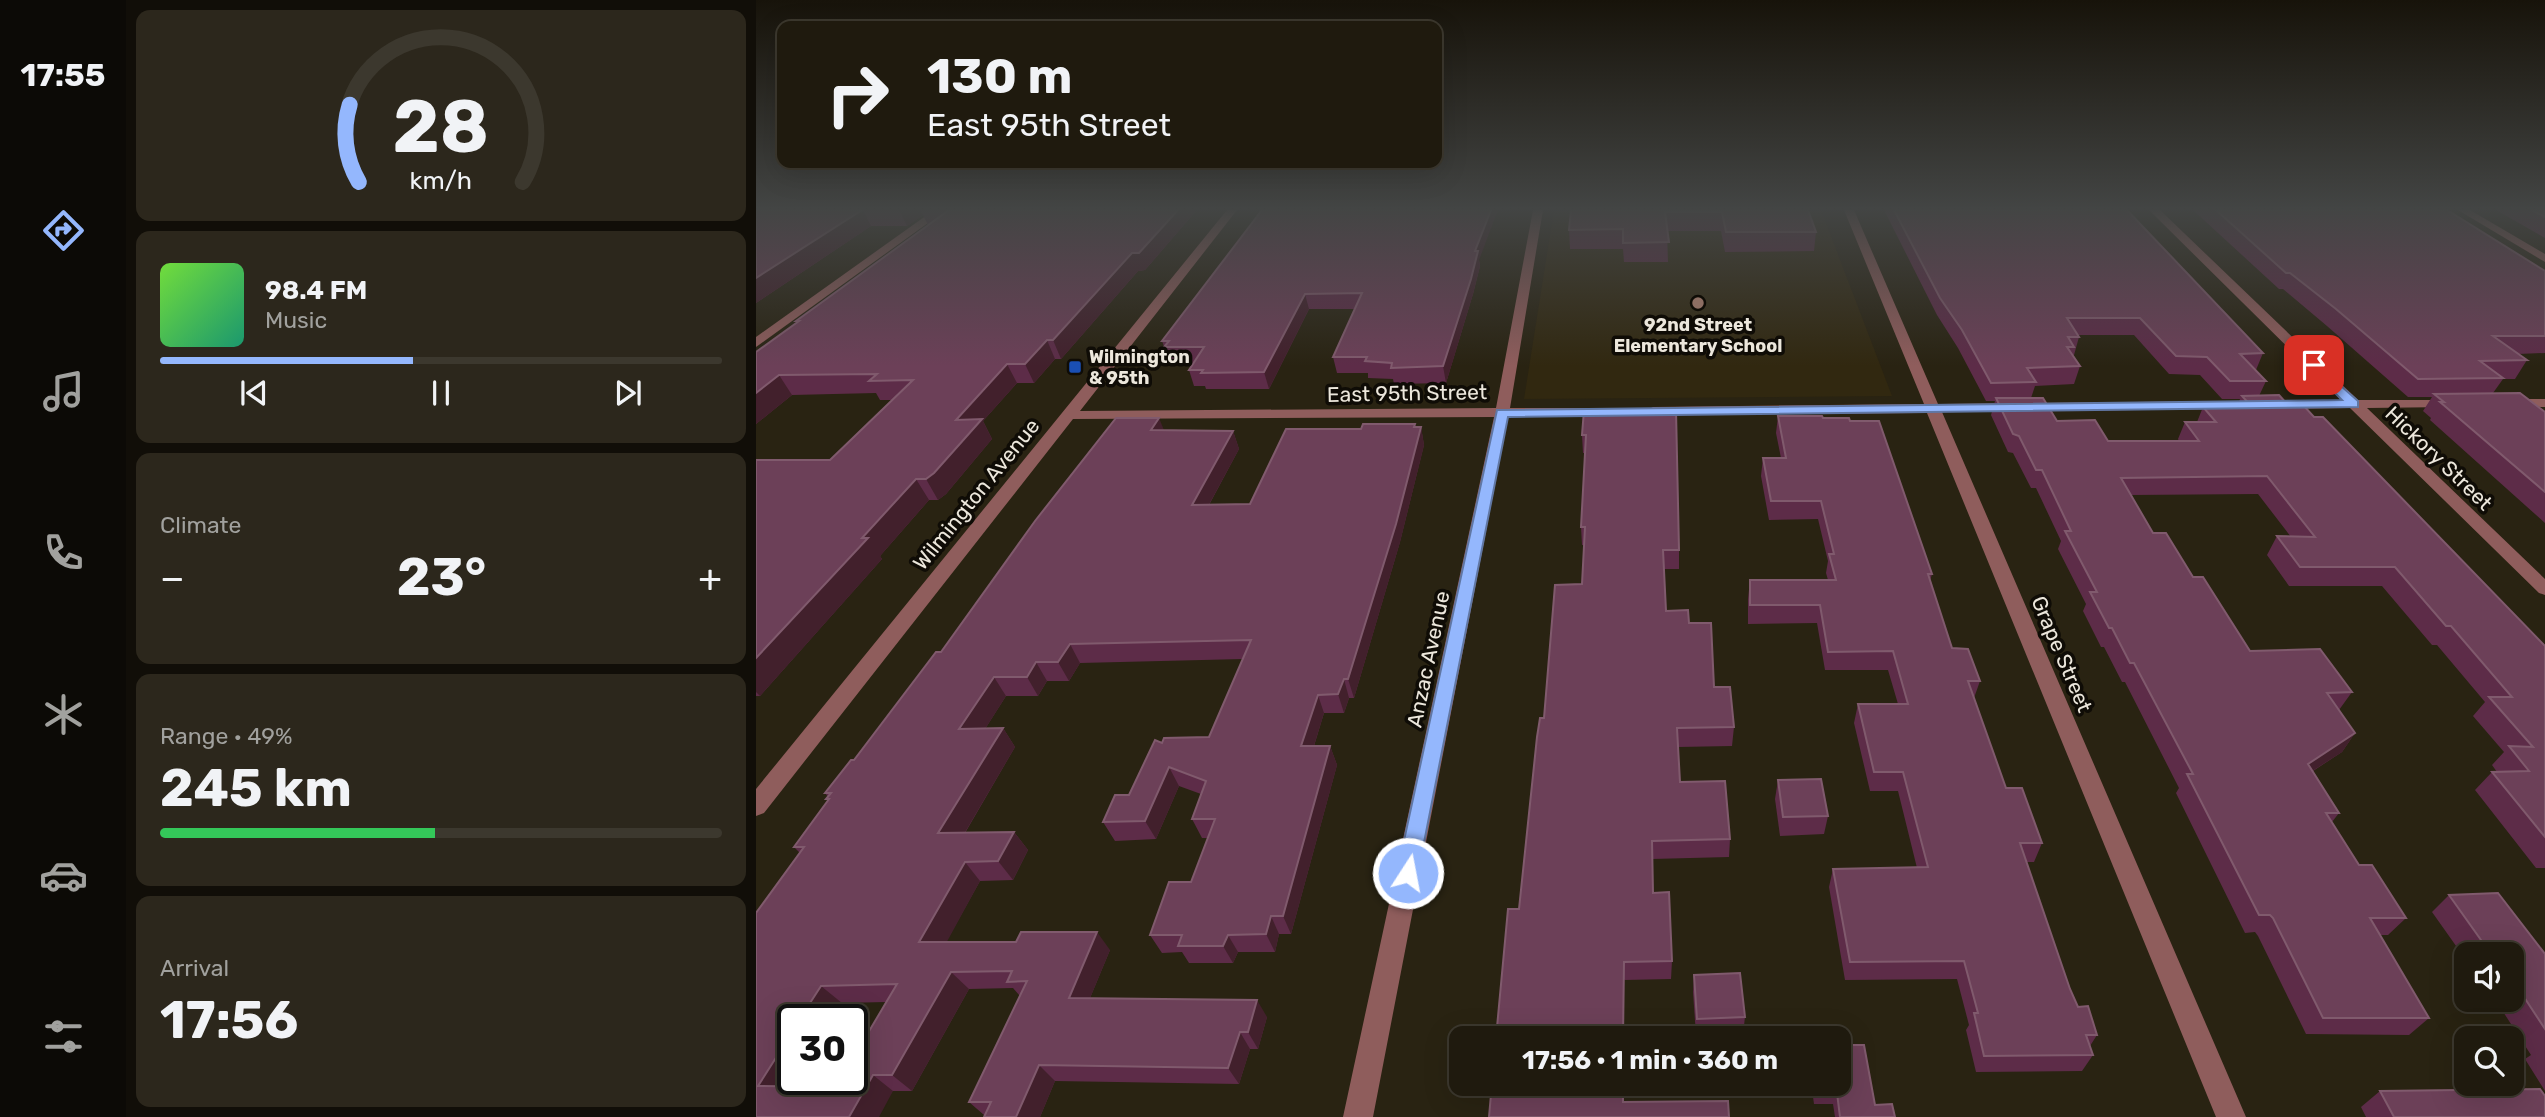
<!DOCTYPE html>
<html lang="en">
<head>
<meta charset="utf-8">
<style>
  :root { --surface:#1f1a0e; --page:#2c271c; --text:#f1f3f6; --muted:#a1a19e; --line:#3c382e; --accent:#94b7fd }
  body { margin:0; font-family:Rubik,sans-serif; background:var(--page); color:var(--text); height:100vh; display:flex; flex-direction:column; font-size:26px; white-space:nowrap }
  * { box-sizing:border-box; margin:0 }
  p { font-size:23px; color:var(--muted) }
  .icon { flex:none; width:38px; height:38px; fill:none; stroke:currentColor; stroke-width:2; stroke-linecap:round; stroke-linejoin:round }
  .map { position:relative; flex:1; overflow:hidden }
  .drawer { display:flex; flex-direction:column; gap:10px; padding:10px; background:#110e08; width:630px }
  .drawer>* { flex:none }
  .banner { position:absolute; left:21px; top:21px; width:665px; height:147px; border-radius:14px; box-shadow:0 7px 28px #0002,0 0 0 2px var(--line); background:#1f1a0e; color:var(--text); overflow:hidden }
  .controls { position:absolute; left:1698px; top:942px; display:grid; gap:14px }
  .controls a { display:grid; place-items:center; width:70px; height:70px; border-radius:14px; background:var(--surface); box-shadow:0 7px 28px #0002,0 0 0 2px var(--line); font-size:35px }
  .speed { position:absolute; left:21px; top:1004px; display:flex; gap:14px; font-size:35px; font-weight:700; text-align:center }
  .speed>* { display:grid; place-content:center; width:91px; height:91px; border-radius:50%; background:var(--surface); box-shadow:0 7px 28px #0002,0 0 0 2px var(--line); line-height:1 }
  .speed .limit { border:4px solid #111; border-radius:10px; background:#fff; color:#111 }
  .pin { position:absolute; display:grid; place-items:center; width:60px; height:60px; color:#fff; margin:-30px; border-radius:14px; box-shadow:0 4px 10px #0006 }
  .me { position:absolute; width:77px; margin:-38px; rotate:11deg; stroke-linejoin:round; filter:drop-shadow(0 0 5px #0008) }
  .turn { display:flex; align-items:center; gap:24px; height:147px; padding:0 35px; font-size:32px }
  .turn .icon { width:91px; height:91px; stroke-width:2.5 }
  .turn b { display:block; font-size:49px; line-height:60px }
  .big { font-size:52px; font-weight:700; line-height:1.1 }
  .drawer .tile { flex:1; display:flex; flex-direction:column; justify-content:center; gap:10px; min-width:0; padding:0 24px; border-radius:14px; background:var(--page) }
  .drawer .dial { align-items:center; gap:0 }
  .dial svg { height:182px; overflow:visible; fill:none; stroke:var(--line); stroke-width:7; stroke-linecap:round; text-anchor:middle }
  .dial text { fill:var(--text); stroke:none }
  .song { display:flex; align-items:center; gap:21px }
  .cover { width:84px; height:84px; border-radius:10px; background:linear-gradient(135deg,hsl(100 70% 55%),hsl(160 70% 35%)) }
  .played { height:7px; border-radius:4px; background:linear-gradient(90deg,var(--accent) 45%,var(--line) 45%) }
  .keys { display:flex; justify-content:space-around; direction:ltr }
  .heat { display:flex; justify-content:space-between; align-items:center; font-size:38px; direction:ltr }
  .charge { height:10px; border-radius:5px; background:linear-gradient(90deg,#34c759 49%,var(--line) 0) }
  .trip { position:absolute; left:693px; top:1026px; width:402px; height:70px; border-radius:14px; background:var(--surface); box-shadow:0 7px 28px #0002,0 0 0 2px var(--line); font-weight:700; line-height:70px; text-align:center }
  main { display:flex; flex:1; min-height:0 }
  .tabs { display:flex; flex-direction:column; width:126px; justify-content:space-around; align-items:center; background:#0c0a06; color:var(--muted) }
  .tabs .icon { width:49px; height:49px }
  .tabs .active { color:var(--accent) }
  .tabs b { font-size:32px; color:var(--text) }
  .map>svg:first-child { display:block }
</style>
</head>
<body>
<main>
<nav class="tabs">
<b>17:55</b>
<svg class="icon active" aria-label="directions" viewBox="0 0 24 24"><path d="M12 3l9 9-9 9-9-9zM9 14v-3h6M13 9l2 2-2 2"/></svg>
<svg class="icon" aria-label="music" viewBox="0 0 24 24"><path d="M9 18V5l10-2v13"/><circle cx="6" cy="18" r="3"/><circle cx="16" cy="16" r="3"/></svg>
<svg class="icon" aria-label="phone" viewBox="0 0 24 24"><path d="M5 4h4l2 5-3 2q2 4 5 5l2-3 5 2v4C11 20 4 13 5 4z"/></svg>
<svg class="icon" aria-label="climate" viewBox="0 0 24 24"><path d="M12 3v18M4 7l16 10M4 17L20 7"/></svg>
<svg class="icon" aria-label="car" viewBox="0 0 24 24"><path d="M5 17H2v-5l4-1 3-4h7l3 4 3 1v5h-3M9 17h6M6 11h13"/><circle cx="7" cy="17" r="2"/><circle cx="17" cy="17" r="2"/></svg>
<svg class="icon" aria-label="filters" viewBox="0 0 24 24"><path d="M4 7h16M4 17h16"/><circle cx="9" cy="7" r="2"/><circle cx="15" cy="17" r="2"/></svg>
</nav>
<section class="drawer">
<div class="tile dial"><svg viewBox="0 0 100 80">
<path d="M14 69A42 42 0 1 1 86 69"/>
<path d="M14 69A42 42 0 0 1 10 35" stroke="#94b7fd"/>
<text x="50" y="56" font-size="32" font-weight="700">28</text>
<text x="50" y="72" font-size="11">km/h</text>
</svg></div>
<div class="tile">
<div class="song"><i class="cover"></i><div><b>98.4 FM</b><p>Music</p></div></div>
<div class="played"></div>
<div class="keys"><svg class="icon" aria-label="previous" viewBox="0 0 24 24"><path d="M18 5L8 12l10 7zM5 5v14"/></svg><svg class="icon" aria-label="pause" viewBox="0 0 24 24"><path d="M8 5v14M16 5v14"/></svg><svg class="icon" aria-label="next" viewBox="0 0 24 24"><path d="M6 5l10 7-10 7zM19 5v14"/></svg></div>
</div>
<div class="tile"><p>Climate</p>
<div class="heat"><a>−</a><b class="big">23°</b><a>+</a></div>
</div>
<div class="tile"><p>Range · 49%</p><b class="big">245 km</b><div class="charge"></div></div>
<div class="tile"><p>Arrival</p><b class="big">17:56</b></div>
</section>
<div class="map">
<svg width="1789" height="1117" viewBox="0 0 1789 1117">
  <rect width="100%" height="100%" fill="#292312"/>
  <path fill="#312810" d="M798,210H1065L1136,396L768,399Z"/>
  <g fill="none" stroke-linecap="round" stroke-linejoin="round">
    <g fill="#8f5d5c" fill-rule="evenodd">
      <path d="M178,210H190L0,347V337Z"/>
      <path d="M471,210H481L324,411L740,408L777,210H787L754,408H851L858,412L851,416L752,417L617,1117H587L738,417L317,419L8,813L0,816V789Z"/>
      <path d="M1088,210H1098L1182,404L1585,400L1393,210H1404L1602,400H1700L1702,403L1695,407L1611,408L1789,579V595L1783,593L1594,408L1186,412L1490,1117H1460L1171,413L897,415L890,411L897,407L1168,404Z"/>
      <path d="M1702,210H1714L1789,254V262Z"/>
      <path d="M1754,399H1789V407L1749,406L1747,403Z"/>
    </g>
  </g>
  <g fill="#5d2c48" fill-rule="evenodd">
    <path d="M0,210H439V212L389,270L382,271L305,359H299L278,383H261L227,421L236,439L190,494L182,500H173L124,556L126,559L4,696H0V460H74L136,400H124L120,393L36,395L0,424V352L41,322L40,321L172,225L167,215L151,226H115L0,303Z"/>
    <path d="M506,210L723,260L724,266L717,294L690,383L638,384L637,379L612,378V373H581L577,357L599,309H553L513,389H450L449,386H438L433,370L437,363H414L406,341Z"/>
    <path d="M815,210H1052L1060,232L1058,251L969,252L965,231H911L912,262H868L867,249H814L813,230Z"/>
    <path d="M1128,210H1371L1507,353L1500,370L1510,381L1503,396L1533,406L1789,646V868H1780L1719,790L1736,772H1741L1736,765L1748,752L1717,716L1729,702L1681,645H1676L1626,586H1533L1511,555L1521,536L1535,537L1502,494L1375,495L1397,533L1437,577L1494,651L1596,692L1583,710L1599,733L1586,752L1557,771L1583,813L1576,822L1603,865L1650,918L1632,935H1624L1673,1018L1653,1035L1550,1034L1502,936L1499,932L1489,933L1420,793L1423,788L1369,682H1366L1348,647H1345L1327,611L1330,604L1302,549L1305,541L1280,488H1275L1257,453L1252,452L1235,415L1239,401H1230L1202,348L1181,315ZM1322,335H1378L1413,374L1444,375L1466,399H1484L1481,407H1447L1441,422H1429L1422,439L1423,441H1352L1301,421L1275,398L1279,386L1318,384L1324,366L1316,355H1318L1323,337Z"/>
    <path d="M1437,210H1691L1789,271V353L1762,354L1771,360L1759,379H1747L1737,393L1789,412V523L1674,420L1675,418L1667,411L1676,397H1652L1571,326L1527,289H1523Z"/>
    <path d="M1740,210H1789V238Z"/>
    <path d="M828,410L923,550V569H908L910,611L933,623L958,687L978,727L976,746L922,747L924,782L974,839L973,857L896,859L897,893L916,961L915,979L869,980L763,909L788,718L826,584L828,545H826L825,527L829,453H827L826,435Z"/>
    <path d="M1022,416L1067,418L1094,421L1176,574L1174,581L1196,648L1224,681L1218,698L1250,788L1286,843L1278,862H1270L1314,989L1322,1007L1341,1035L1334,1046L1337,1055L1326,1071L1220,1072L1210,1030L1213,1025L1201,979L1089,980L1073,887L1077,869L1161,868L1142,791H1114L1098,723L1102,704H1142L1132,670H1069L1061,623L992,624V599L994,580H1072L1070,573L1072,561L1062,519L1013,520L1005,476L1007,458H1025L1020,433Z"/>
    <path d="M665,427L668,445L644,542L598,698H593L588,713H568L558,746H574L581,765L535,934H523L519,952H482L477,963H433L426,952L406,953L394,935L435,882L452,838H446L436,819L445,794L423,786L400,839L359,841L347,822L373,795L406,743L453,737L487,659L324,663L313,681H291L282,696H250L229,729L247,728L259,747L209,833L258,832L272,850L257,880L224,881L190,942L354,950L334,998L511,1017L502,1049H494L483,1084L299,1081L284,1117H228V1115L213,1102L264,996L257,988L213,989L156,1091H137L0,1117L44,853L38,847L72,801L70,799L72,797L69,793L98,760L185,652L408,430L477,431L483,449L453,505L494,504L605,429ZM130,1002L81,1087L35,1086L39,1080H37L86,1003Z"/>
    <path d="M1022,780L1072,816L1068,834L1024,836L1019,799Z"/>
    <path d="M1693,895L1789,954V1091L1769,1059L1775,1055L1744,1007H1736L1732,999H1755V954H1710V960L1676,912Z"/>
    <path d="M938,975L989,1017L987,1034L940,1035L937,992Z"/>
    <path d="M1055,1083H1083L1139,1117H1079L1077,1104H1058Z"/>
    <path d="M1624,1091L1789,1117H1610L1605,1107Z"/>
  </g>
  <g fill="#42202c">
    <path d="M107,210L115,226L0,303V278Z"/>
    <path d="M143,210H164L167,215L151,226Z"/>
    <path d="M422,210H439V212L389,270L382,271L305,359L297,340L376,253Z"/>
    <path d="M735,210H742L723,260L724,266L717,294L690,383L687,366L719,251Z"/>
    <path d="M549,294L553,309L513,389L508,372Z"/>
    <path d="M291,340L299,359L278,383L269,364Z"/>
    <path d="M251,364L261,383L227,421L236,439L190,494L182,500L170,479L200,420Z"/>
    <path d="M23,375L36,395L0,424V393Z"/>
    <path d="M403,418L410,435L395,430Z"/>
    <path d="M659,424L662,439L665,427L668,445L644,542L598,698L592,679Z"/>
    <path d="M477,431L483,449L443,523L436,505Z"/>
    <path d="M160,479L173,500L124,556L126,559L4,696L0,692V658L106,538Z"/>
    <path d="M314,644L324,663L313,681L302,662Z"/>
    <path d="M280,662L291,681L282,696L271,677Z"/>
    <path d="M238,677L250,696L217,748L203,729Z"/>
    <path d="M588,679L593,698L588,713L582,694Z"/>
    <path d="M562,695L568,713L552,765L545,746Z"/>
    <path d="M247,728L259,747L198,851L182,833Z"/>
    <path d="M1599,733L1586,752L1539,782L1552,764Z"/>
    <path d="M574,746L581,765L535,934L527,916Z"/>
    <path d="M413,767L423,786L400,839L389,821Z"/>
    <path d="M258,832L272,850L257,880L242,861Z"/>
    <path d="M209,862L224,881L181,960L163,942Z"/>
    <path d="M515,916L523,934L519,952L510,934Z"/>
    <path d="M341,932L354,950L327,1015L313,998Z"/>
    <path d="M472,935L482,952L477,963L467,946Z"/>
    <path d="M868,962V1038H867Z"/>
    <path d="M195,972L213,989L156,1091L136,1075Z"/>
    <path d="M65,986L86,1003L75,1020H43Z"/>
    <path d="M501,1000L511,1017L502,1049L492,1032Z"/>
    <path d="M37,1031V1080H39L25,1102L2,1086Z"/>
    <path d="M484,1032L494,1049L483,1084L472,1068Z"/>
    <path d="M283,1065L299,1081L284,1117H260Z"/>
    <path d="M117,1075L137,1091L123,1117H93Z"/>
  </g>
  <g fill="#6c4058" stroke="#805a6d" stroke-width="2" fill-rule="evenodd">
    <path d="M0,210H106L0,278Z"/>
    <path d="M193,210H422L383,253H376L297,340H291L269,364H251L200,420L226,419L178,473L170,479H160L106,538H112L0,658V460H74L157,380L113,381L121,374L23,375L0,393V352L43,321H40Z"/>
    <path d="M506,210H735L719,251H722L715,279L687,366L635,368L636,363L609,361L611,357H577L606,293L549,294L508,372L445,373L447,370H433L448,347H408L413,341H406Z"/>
    <path d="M815,210H1052L1060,232H970L966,212H909L913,242L867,243V229L813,230Z"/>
    <path d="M1138,210H1371L1507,353L1484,354L1510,381H1474L1451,357L1420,356L1384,318H1311L1323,337H1312L1318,347H1311L1324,366L1271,368L1280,382L1235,383L1206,330L1184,298Z"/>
    <path d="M1460,210H1691L1789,271V336H1737L1771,360L1724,361L1747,378L1662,379L1580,309L1534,273H1530Z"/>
    <path d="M1776,210H1789V217Z"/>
    <path d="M1764,393L1789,412V492L1684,402H1688L1678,394Z"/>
    <path d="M1523,395L1533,406H1548L1558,417H1567L1789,646V837L1736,772L1773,771L1753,746L1777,747L1733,697H1756L1695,626H1690L1639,567H1544L1521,536L1559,537L1511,476L1365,478L1397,533H1410L1437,577H1447L1494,651L1564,649L1596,692L1571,693L1599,733L1552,764L1583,813H1570L1603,865H1616L1650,918H1614L1673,1018H1567L1517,918L1514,915H1503L1431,774H1437L1378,663H1374L1356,628H1353L1334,592H1341L1309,531H1315L1286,470H1280L1263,436L1257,434L1240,398H1287L1301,421L1339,420L1352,441H1443L1429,422H1460L1447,407H1496L1486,396Z"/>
    <path d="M828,410H920L923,550H907L910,611L932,610L933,623H955L958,687H974L978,727L921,728L924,782L969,781L974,839L896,841L897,893L913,892L916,961L868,962L867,1038H740L752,909H763L781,737L784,718H788L799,585L826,584L829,527H825L830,435H826Z"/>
    <path d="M1022,416H1066L1067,418H1093L1094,421H1123L1176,574H1172L1196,648L1212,649L1224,681H1212L1250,788H1266L1286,843H1264L1314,989L1322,1007L1332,1006L1341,1035H1330L1337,1055L1228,1056L1218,1013H1222L1208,961L1094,962L1077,869L1172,867L1147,772H1118L1102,704H1152L1137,651L1072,652L1064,605H994V580H1080L1073,554H1078L1065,501H1015L1007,458H1030Z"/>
    <path d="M360,418H403L395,430L477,431L436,505L494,504L530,429H605L607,424H659L658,427H665L640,524L592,679H588L582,694L562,695L545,746H574L527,916H515L510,934L472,935L467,946H422L426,935H394L413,882H435L459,819H436L450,781L413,767L389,821L347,822L359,795H373L399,740L406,743L408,738L453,737L495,640L314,644L302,662H280L271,677H238L203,729L247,728L182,833L258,832L242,861L209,862L163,942H260L265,932H341L313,998L501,1000L492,1032H484L472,1068L283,1065L260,1117H228L235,1102H213L271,981L251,982L256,971L195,972L136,1075H117L93,1117H0V913L48,847H38L73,799H70L75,793H69L95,760H98L180,652H185L279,521ZM141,984L96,1060V1080H85L81,1087L2,1086L37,1031V1020H43L65,986Z"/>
    <path d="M1065,779L1072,816L1027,817L1022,780Z"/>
    <path d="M1742,893L1789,954V1029L1764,991L1755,990V954H1735L1693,895Z"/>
    <path d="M984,973L989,1017L941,1019L938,975Z"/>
    <path d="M1083,1045H1108L1119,1105L1136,1104L1139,1117H1084L1081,1093H1062L1060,1083H1083Z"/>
    <path d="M736,1083H867V1102L972,1101L973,1117H733Z"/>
    <path d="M1784,1089L1789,1096V1117H1638L1624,1091Z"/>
  </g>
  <linearGradient id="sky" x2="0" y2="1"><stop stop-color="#17130a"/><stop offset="0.57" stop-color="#434544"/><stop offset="1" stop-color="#434544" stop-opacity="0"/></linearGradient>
  <rect width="1789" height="366" fill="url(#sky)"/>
  <path fill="#94b7fd" stroke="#6077a4" stroke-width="2" d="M1558,362L1602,401V407L752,417L662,873L659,880L652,883L644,880L641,873L741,410L1586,400L1554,368V363Z"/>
  <circle fill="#8d6e63" stroke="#0f0c06" stroke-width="2.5" cx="942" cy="303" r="7"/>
  <rect fill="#1a4fb4" stroke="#0f0c06" stroke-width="2.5" x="312" y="360" width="14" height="14" rx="3.5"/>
  <g text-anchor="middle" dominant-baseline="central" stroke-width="7" stroke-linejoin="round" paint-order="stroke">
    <g font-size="18" font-weight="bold" fill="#ece7dc" stroke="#0f0c06">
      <text x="942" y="325">92nd Street<tspan x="942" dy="21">Elementary School</tspan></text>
      <text x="333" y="357" text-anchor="start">Wilmington<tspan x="333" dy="21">&amp; 95th</tspan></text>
    </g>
    <g font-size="21" fill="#ece7dc" stroke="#0f0c06">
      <text transform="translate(651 393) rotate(-1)">East 95th Street</text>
      <text transform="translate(1683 458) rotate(44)">Hickory Street</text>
      <text transform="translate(220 494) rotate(-51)">Wilmington Avenue</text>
      <text transform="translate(1306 654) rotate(67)">Grape Street</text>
      <text transform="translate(672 659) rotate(-78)">Anzac Avenue</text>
    </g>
  </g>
</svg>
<div class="controls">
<a><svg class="icon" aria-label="sound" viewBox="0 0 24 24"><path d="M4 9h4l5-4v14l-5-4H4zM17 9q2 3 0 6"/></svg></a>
<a><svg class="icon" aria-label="search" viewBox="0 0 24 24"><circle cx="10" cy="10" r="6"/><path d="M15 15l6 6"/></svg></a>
</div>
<div class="speed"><div class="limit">30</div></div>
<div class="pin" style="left:1558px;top:365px;background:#d93025"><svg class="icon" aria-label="arrive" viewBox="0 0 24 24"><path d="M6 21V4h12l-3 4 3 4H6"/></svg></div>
<svg class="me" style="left:652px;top:873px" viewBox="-20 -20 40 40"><circle r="17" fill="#94b7fd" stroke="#fff" stroke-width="3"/><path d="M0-11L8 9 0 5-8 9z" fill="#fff"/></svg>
<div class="trip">17:56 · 1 min · 360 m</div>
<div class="banner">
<div class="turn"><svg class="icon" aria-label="right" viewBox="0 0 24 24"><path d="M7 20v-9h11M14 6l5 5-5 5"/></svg><div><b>130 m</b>East 95th Street</div></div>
</div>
</div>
</main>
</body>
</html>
